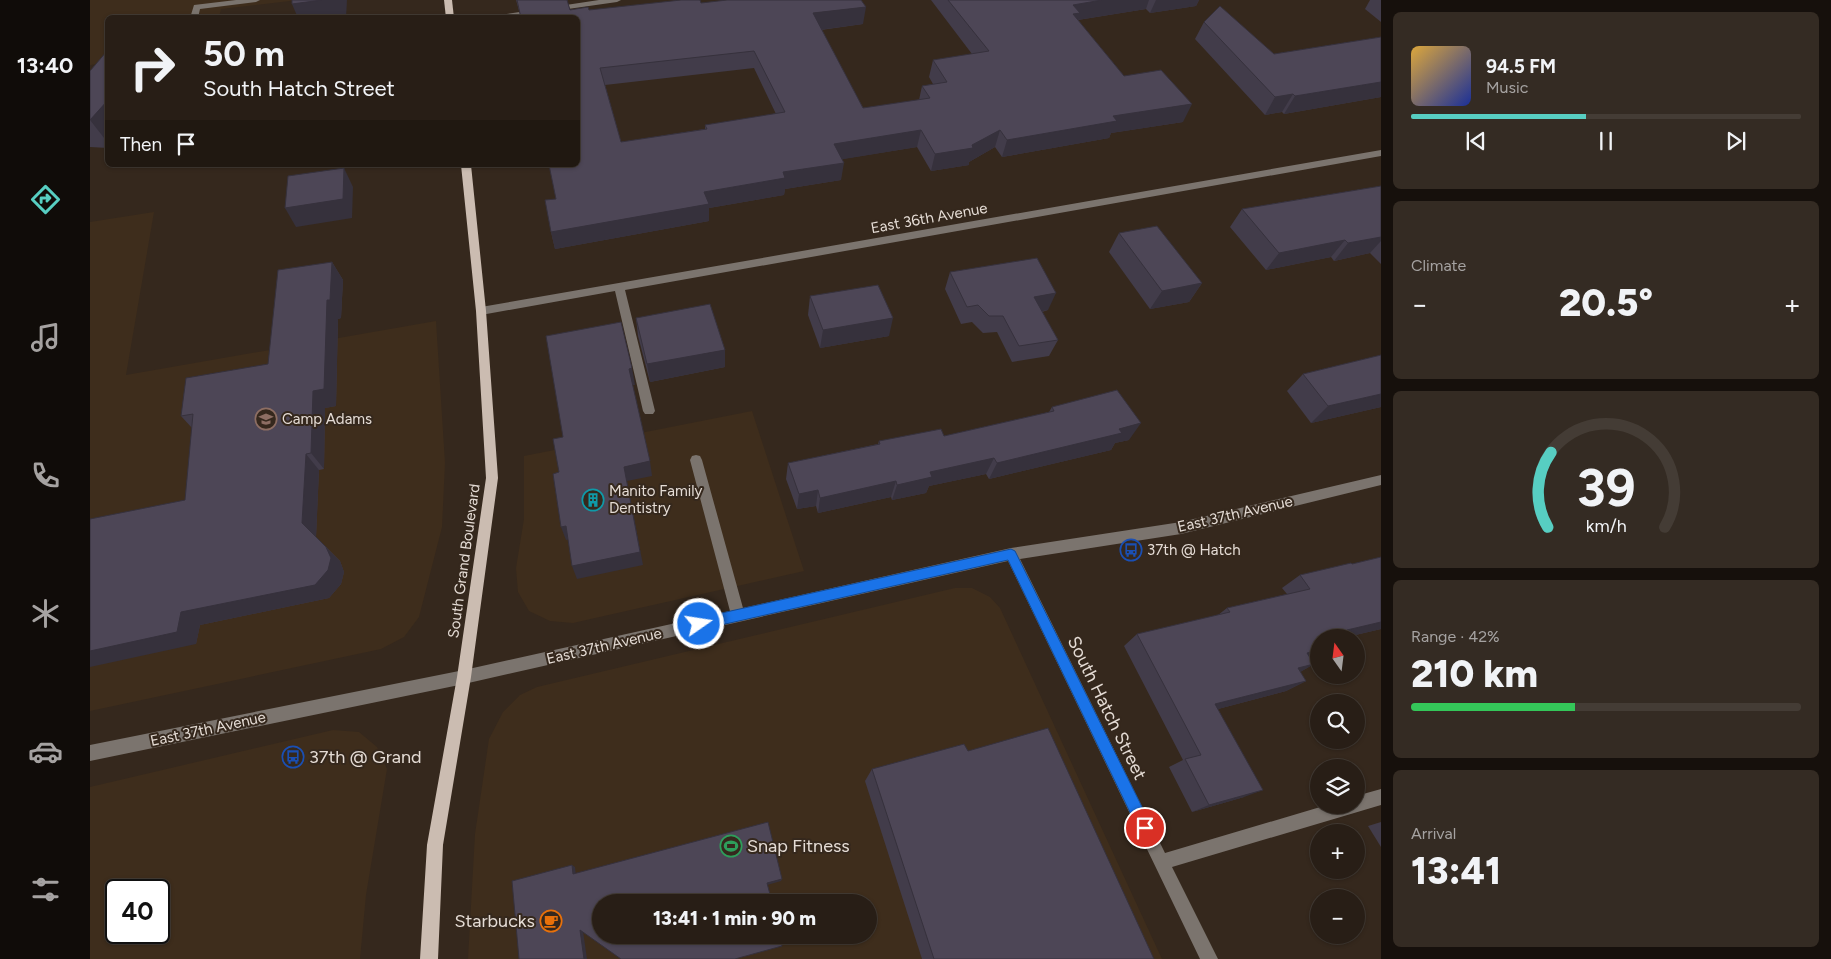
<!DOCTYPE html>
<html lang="en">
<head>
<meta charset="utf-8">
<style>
  :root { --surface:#281e16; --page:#342b23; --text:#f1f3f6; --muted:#a5a2a1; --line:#443c35; --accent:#57cec2 }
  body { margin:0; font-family:Figtree,sans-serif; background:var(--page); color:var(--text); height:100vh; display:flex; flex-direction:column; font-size:19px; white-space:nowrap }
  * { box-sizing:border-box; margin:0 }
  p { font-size:16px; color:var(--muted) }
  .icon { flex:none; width:28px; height:28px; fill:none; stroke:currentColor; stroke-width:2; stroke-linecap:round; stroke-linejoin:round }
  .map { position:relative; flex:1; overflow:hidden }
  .details { display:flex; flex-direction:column; gap:12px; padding:12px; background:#16100c; width:450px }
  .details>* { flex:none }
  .hud { position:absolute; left:15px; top:15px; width:475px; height:152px; border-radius:8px; box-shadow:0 1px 4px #0004,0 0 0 1px var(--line); background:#281e16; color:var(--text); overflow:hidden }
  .needle { width:32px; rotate:346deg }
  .fabs { position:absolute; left:1220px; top:629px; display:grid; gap:10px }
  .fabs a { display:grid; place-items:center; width:55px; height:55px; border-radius:50%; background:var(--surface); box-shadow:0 1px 4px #0004,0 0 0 1px var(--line); font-size:25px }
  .speed { position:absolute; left:15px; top:879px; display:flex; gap:10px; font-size:25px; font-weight:700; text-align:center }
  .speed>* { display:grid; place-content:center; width:65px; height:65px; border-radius:50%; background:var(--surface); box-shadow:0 1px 4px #0004,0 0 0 1px var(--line); line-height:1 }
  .speed .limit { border:2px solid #111; border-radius:8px; background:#fff; color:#111 }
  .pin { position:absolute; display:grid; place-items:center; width:42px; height:42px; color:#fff; margin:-21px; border:2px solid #fff; border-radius:50%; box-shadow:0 1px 5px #0007 }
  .me { position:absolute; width:55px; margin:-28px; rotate:77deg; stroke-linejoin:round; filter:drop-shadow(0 0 4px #0008) }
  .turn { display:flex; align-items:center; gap:18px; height:105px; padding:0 15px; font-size:22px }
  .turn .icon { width:65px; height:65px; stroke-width:2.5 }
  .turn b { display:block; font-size:35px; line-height:42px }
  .then { display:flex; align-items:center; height:48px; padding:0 15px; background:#0003; gap:10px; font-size:19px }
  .big { font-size:38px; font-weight:800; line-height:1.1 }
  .details .tile { flex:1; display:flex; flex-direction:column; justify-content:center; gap:8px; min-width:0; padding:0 18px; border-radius:8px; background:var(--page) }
  .details .dial { align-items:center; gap:0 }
  .dial svg { height:130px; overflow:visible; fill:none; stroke:var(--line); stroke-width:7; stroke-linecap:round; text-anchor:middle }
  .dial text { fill:var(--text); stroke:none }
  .song { display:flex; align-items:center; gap:15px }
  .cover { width:60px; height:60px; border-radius:8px; background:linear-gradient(135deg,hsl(40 70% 55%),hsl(230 70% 35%)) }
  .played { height:5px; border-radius:2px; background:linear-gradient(90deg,var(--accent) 45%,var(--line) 45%) }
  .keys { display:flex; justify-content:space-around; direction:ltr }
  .heat { display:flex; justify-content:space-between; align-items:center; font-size:28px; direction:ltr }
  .charge { height:8px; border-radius:4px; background:linear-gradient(90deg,#34c759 42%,var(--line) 0) }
  .trip { position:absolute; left:502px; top:894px; width:285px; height:50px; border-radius:25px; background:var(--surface); box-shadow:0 1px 4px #0004,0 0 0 1px var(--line); font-weight:800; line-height:50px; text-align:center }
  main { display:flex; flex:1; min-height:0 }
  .dock { display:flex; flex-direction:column; width:90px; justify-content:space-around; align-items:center; background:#100c09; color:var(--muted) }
  .dock .icon { width:35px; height:35px }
  .dock .current { color:var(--accent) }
  .dock b { font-size:22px; color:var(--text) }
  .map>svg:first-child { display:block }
</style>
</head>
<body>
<main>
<nav class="dock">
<b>13:40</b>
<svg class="icon current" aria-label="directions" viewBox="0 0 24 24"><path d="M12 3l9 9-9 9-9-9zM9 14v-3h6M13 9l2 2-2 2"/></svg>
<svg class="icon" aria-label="music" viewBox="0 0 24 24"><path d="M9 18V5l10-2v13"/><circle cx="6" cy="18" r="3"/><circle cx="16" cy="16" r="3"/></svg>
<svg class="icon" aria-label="phone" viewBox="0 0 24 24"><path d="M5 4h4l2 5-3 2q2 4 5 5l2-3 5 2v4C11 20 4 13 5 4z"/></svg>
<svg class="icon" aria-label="climate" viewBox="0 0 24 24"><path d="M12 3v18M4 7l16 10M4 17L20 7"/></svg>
<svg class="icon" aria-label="car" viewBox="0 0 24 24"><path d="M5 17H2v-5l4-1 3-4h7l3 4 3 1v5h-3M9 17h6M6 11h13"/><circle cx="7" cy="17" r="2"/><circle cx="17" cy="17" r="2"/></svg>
<svg class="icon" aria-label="filters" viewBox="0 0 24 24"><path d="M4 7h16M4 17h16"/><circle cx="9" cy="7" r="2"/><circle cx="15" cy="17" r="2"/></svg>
</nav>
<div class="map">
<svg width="1291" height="959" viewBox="0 0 1291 959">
  <rect width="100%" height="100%" fill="#35281d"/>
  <g fill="#3e2d1c" fill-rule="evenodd">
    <path d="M0,0H208L131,9L129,17L18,18L17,63L0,65Z"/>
    <path d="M64,212L36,375L346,321L355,463L352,527L329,617L314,637L291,649L0,711V222Z"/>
    <path d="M662,411L714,571L483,623L460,621L439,611L428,592L426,568L434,519V456Z"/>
    <path d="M865,588H882L900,597L910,608L1072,959H378L385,834L399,739L413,712L430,695L447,687ZM511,902H779V935H511Z"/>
    <path d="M243,730L269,732L287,747L297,769L276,895L270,959H0V787ZM26,890H69V932H26Z"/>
  </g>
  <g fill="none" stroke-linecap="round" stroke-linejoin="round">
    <g fill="#7b746e" fill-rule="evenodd">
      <path d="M146,0H170L166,2L110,9L108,18H100L104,5Z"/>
      <path d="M509,0H531L527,2L415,18H390Z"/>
      <path d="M1291,150V156L535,290L565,411L563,414H555L553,411L525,291L391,315L386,311L391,307Z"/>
      <path d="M606,455L610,456L612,460L653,608L921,548L1091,522L1291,475V485L1091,534L930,559L1075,853L1237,805H1266V796L1291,789V805L1082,867L1128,959H1110L918,561L374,684L0,761V745L374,670L640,611L600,460L602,456Z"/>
    </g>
    <g fill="#cbbcb1" fill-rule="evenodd">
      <path d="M354,0H362L364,18H356Z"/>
      <path d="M371,165H381L396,311L408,478L381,677L353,845L348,959H330L337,845L367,677L396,478L386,311Z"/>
    </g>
  </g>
  <g fill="#423c4a" fill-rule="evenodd">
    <path d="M426,0H477L480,10H499L611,3L773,24L731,30L773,108L829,100L832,86L843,84L839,77L843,60L882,54L841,0H1109L1106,6L1060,13L1056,9L988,20L1034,76L1093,122L1021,133L1019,138L912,157L905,147L879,162V165L841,171L827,147L752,159L751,180L695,189L694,195L619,208V221L465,249L461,232L466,199L488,18H431ZM664,68L686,114L615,125V129L531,142L515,85Z"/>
    <path d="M1280,0H1291V22L1275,9Z"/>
    <path d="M1114,22L1184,54L1291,37V97L1194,114L1192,112L1175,115L1105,39Z"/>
    <path d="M18,51V148L0,147V71Z"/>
    <path d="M1291,186V264L1280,253L1244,261L1241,257L1176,270L1140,227L1152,209Z"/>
    <path d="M1029,233L1112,283L1099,302L1060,309L1019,252Z"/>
    <path d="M242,262L253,280L251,318L248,319L246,406L235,408L234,469L229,470L226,537L250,561L254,572L251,584L239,598L110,625L106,644L95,500L102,428L91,416L178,364Z"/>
    <path d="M860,272L958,310L952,312L968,340L959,356L922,362L907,332L893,333L882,322L871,324L855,289Z"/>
    <path d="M720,296L799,336L730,348L718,315Z"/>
    <path d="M546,318L635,367L560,382L548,336Z"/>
    <path d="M1291,355V407L1221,423L1197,391L1213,374Z"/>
    <path d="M962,407L1039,440L1025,443L1021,450L899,479L896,474L839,486L836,493L802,500L801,497L728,513L726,506L707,509L696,479L698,463L788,444L789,441L854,436L959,412Z"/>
    <path d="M1291,557V629L1261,636L1229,638V656L1220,658L1224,664L1210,672L1216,681L1196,691L1128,709L1154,797L1102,812L1079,767L1093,760L1034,646L1047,634L1128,615L1137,608L1197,594L1192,588L1210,575L1262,564Z"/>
    <path d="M878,751L1064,959H832L775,781L782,769Z"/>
    <path d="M1291,822V847L1278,826Z"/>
  </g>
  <g fill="#36313c">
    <path d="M232,0H257L256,18H208L202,4Z"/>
    <path d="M1012,0H1059L1056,9L987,20L984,30L983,5Z"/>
    <path d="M1066,0H1109L1106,6L1060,13Z"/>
    <path d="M776,7L773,24L721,31L723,13Z"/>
    <path d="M1291,82V97L1194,114L1205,96Z"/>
    <path d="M1203,94L1192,112L1175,115L1185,97Z"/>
    <path d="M18,100V143L0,120Z"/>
    <path d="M1102,104L1093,122L1021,133L1019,138L912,157L917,140L1023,116Z"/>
    <path d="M831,130L827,147L742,161L744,144Z"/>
    <path d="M910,130L905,147L879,162V165L841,171L845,154L882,145Z"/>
    <path d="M754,163L751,180L695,189L694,195L619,208V221L465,249L461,232L693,172Z"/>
    <path d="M254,168L263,187L262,218L206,227L195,208Z"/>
    <path d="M1291,237V241L1280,253L1244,261L1258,243Z"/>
    <path d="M1255,240L1241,257L1176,270L1189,253Z"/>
    <path d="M242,262L253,280L251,318L248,319L246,406L235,408L234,469L221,453L223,391L237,300Z"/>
    <path d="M1112,283L1099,302L1060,309L1072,291Z"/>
    <path d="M966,293L958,310L937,314L944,297Z"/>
    <path d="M803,318L799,336L730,348L733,330Z"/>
    <path d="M635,350V367L560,382L557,364Z"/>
    <path d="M542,368L545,385H542L539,369Z"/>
    <path d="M1291,394V407L1221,423L1238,406Z"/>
    <path d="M1051,423L1039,440L1025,443L1021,450L899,479L907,463Z"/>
    <path d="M216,454L229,470L226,538L212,523Z"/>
    <path d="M904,458L896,474L839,486L836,493L802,500L807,485L840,472Z"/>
    <path d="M560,461L562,476L537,481L553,565L487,579L482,566L534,467Z"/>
    <path d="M806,481L801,497L728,513L730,498Z"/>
    <path d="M728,490L726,506L707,509L709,494Z"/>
    <path d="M476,526L481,539L476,540L471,527Z"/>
    <path d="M236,547L250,561L254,572L251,584L239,598L110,625L106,644L0,667V651L91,612Z"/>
    <path d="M1291,622V629L1253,638L1257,630Z"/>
    <path d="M1229,650V656L1198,664L1217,653Z"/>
    <path d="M1224,664L1205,675L1208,668Z"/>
    <path d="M1216,681L1196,691L1109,714L1125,704Z"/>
    <path d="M1173,790L1154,797L1102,812L1119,805Z"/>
    <path d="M482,865L485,867L486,876L483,874Z"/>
    <path d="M692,879L691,881L677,885V883Z"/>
    <path d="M490,930L493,931L497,959H494Z"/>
  </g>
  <g fill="#4d4656" stroke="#36313c" fill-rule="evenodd">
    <path d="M202,0H232L202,4Z"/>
    <path d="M427,0H477L480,10L498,7L499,10L591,0H610L611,3L637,0H771L776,7L723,13L773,108L840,98L832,86L857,82L843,60L899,51L858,0H1012L983,5L990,13L983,14L1034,76L1071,70L1102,104L1023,116L1027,121L917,140L910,130L882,145L883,148L845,154L831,130L744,144L754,163L693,172L695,178L614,192L619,204L461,232L455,200L466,199L459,165H488V18H431ZM664,51L695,112L615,125L617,129L531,142L510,68Z"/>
    <path d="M1130,6L1184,54L1291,37V82L1205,96L1203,94L1185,97L1114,22Z"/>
    <path d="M17,51L18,100L0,120V71Z"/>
    <path d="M254,168L253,199L195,208L198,176Z"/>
    <path d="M1291,186V237L1258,243L1255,240L1189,253L1152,209Z"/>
    <path d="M1067,226L1112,283L1072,291L1029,233Z"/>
    <path d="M947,258L966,293L944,297L968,340L929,346L913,316H899L888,305L877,307L860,272Z"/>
    <path d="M242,262L240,300H237L234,389L223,391L221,453L216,454L212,523L236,547L241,558L238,570L225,585L91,612L87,632L0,651V519L95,500L103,414L91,416L96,378L178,364L188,270Z"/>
    <path d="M788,285L803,318L733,330L720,296Z"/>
    <path d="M620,304L635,350L557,364L546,318Z"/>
    <path d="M531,322L542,368L539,369L560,461L534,467L550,552L482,566L476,526L471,527L463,474L469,472L463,439L473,437L456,336Z"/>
    <path d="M1291,355V394L1238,406L1213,374Z"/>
    <path d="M1027,390L1051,423L1029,429L1032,433L907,463L904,458L840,472L842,477L807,485L806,481L730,498L728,490L709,494L698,463L790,444L789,441L851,429L854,436L964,411L962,407Z"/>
    <path d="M1291,557V622L1257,630L1262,638H1229V650L1217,653L1224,664L1208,668L1216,681L1125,704L1173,790L1119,805L1095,759L1111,755L1047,634L1140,612L1137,608L1220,589L1210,575L1261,563L1262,564Z"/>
    <path d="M958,728L1064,959H844L782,769L874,744L878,751Z"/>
    <path d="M678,822L692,879L677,883L682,902H511V935H690L692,946L645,959H531L490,930L494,959H429L422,881L482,865L483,874Z"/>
  </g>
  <path fill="#1a73e8" stroke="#114b97" d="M921,549L925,551L1060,823L1062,828L1060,833L1055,835L1050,833L918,560L609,630L605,629L603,624L605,620L609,618Z"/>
  <defs>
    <g id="school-ring" transform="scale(1.125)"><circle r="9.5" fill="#35281d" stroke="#8d6e63" stroke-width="1.5"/><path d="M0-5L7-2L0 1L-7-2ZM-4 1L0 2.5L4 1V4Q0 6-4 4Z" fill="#8d6e63"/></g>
    <g id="building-ring" transform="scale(1.125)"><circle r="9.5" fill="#35281d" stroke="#0f9aa8" stroke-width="1.5"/><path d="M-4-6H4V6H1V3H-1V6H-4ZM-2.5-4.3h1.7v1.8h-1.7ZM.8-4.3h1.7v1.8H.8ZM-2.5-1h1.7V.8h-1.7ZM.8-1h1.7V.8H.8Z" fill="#0f9aa8"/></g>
    <g id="bus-ring" transform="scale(1.125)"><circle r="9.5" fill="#35281d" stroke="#1a4fb4" stroke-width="1.5"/><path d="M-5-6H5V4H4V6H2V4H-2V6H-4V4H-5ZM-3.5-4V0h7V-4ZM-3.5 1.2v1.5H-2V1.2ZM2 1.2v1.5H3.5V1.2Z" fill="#1a4fb4"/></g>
    <g id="stadium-ring" transform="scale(1.125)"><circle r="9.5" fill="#35281d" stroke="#2e9e5b" stroke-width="1.5"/><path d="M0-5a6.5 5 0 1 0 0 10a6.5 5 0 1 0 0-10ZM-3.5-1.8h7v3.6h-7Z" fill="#2e9e5b"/></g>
    <g id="cafe-ring" transform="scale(1.125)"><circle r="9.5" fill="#35281d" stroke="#e8710a" stroke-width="1.5"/><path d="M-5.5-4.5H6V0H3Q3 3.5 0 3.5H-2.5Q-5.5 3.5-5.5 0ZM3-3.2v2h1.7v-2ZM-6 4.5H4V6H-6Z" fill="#e8710a"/></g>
  </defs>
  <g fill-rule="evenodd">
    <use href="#school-ring" x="176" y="419"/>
    <use href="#building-ring" x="503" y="500"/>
    <use href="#bus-ring" x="1041" y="550"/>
    <use href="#bus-ring" x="203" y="757"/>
    <use href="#stadium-ring" x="641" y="846"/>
    <use href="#cafe-ring" x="461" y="921"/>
  </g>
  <g text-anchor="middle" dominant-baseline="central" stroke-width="4" stroke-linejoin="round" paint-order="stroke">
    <g font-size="15" fill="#e5dcd5" stroke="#35281d">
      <text transform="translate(839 218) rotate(-10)">East 36th Avenue</text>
      <text transform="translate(1145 514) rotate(-13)">East 37th Avenue</text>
      <text transform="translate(374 561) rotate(-82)">South Grand Boulevard</text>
      <text transform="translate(514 646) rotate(-13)">East 37th Avenue</text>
      <text transform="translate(118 729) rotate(-12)">East 37th Avenue</text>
    </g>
    <g font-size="15" fill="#e5dcd5" stroke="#35281d" text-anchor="start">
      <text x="192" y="419">Camp Adams</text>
      <text x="519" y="491">Manito Family<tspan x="519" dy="17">Dentistry</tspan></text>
      <text x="1057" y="550">37th @ Hatch</text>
    </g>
    <g font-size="18" fill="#e5dcd5" stroke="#35281d">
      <text transform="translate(1017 708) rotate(64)">South Hatch Street</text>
    </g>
    <g font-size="18" fill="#e5dcd5" stroke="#35281d" text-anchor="start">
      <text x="219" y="757">37th @ Grand</text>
      <text x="657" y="846">Snap Fitness</text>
      <text x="445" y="921" text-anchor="end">Starbucks</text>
    </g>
  </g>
</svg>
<div class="fabs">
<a><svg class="needle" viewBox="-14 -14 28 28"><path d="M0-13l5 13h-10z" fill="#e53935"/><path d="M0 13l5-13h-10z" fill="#a5a2a1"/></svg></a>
<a><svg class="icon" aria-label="search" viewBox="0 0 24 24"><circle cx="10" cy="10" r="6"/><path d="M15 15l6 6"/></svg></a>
<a><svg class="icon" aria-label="layers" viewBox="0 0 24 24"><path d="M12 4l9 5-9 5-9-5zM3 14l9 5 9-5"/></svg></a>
<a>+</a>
<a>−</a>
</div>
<div class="speed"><div class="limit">40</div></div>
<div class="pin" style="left:1055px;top:828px;background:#d93025"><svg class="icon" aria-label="arrive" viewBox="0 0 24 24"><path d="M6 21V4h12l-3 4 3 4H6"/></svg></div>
<svg class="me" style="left:609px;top:624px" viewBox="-20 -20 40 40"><circle r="17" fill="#1a73e8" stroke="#fff" stroke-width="3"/><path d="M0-11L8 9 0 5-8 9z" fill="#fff"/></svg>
<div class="trip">13:41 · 1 min · 90 m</div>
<div class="hud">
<div class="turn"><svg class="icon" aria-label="right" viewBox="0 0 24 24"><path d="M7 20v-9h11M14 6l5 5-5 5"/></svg><div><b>50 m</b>South Hatch Street</div></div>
<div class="then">Then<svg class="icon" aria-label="arrive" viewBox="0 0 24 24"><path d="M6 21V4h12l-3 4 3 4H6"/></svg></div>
</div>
</div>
<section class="details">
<div class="tile">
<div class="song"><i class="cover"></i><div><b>94.5 FM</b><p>Music</p></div></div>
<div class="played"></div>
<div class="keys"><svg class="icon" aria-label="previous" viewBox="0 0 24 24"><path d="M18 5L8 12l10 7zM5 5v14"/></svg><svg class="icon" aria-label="pause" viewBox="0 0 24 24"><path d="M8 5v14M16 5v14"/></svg><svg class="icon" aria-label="next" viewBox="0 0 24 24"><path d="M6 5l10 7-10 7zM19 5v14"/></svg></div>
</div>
<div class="tile"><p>Climate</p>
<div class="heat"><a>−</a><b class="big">20.5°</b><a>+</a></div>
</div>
<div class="tile dial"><svg viewBox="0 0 100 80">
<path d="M14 69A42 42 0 1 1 86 69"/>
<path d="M14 69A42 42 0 0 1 16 23" stroke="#57cec2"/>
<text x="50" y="56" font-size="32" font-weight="700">39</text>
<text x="50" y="72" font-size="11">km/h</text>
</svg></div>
<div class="tile"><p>Range · 42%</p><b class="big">210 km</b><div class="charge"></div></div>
<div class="tile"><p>Arrival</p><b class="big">13:41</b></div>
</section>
</main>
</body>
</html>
